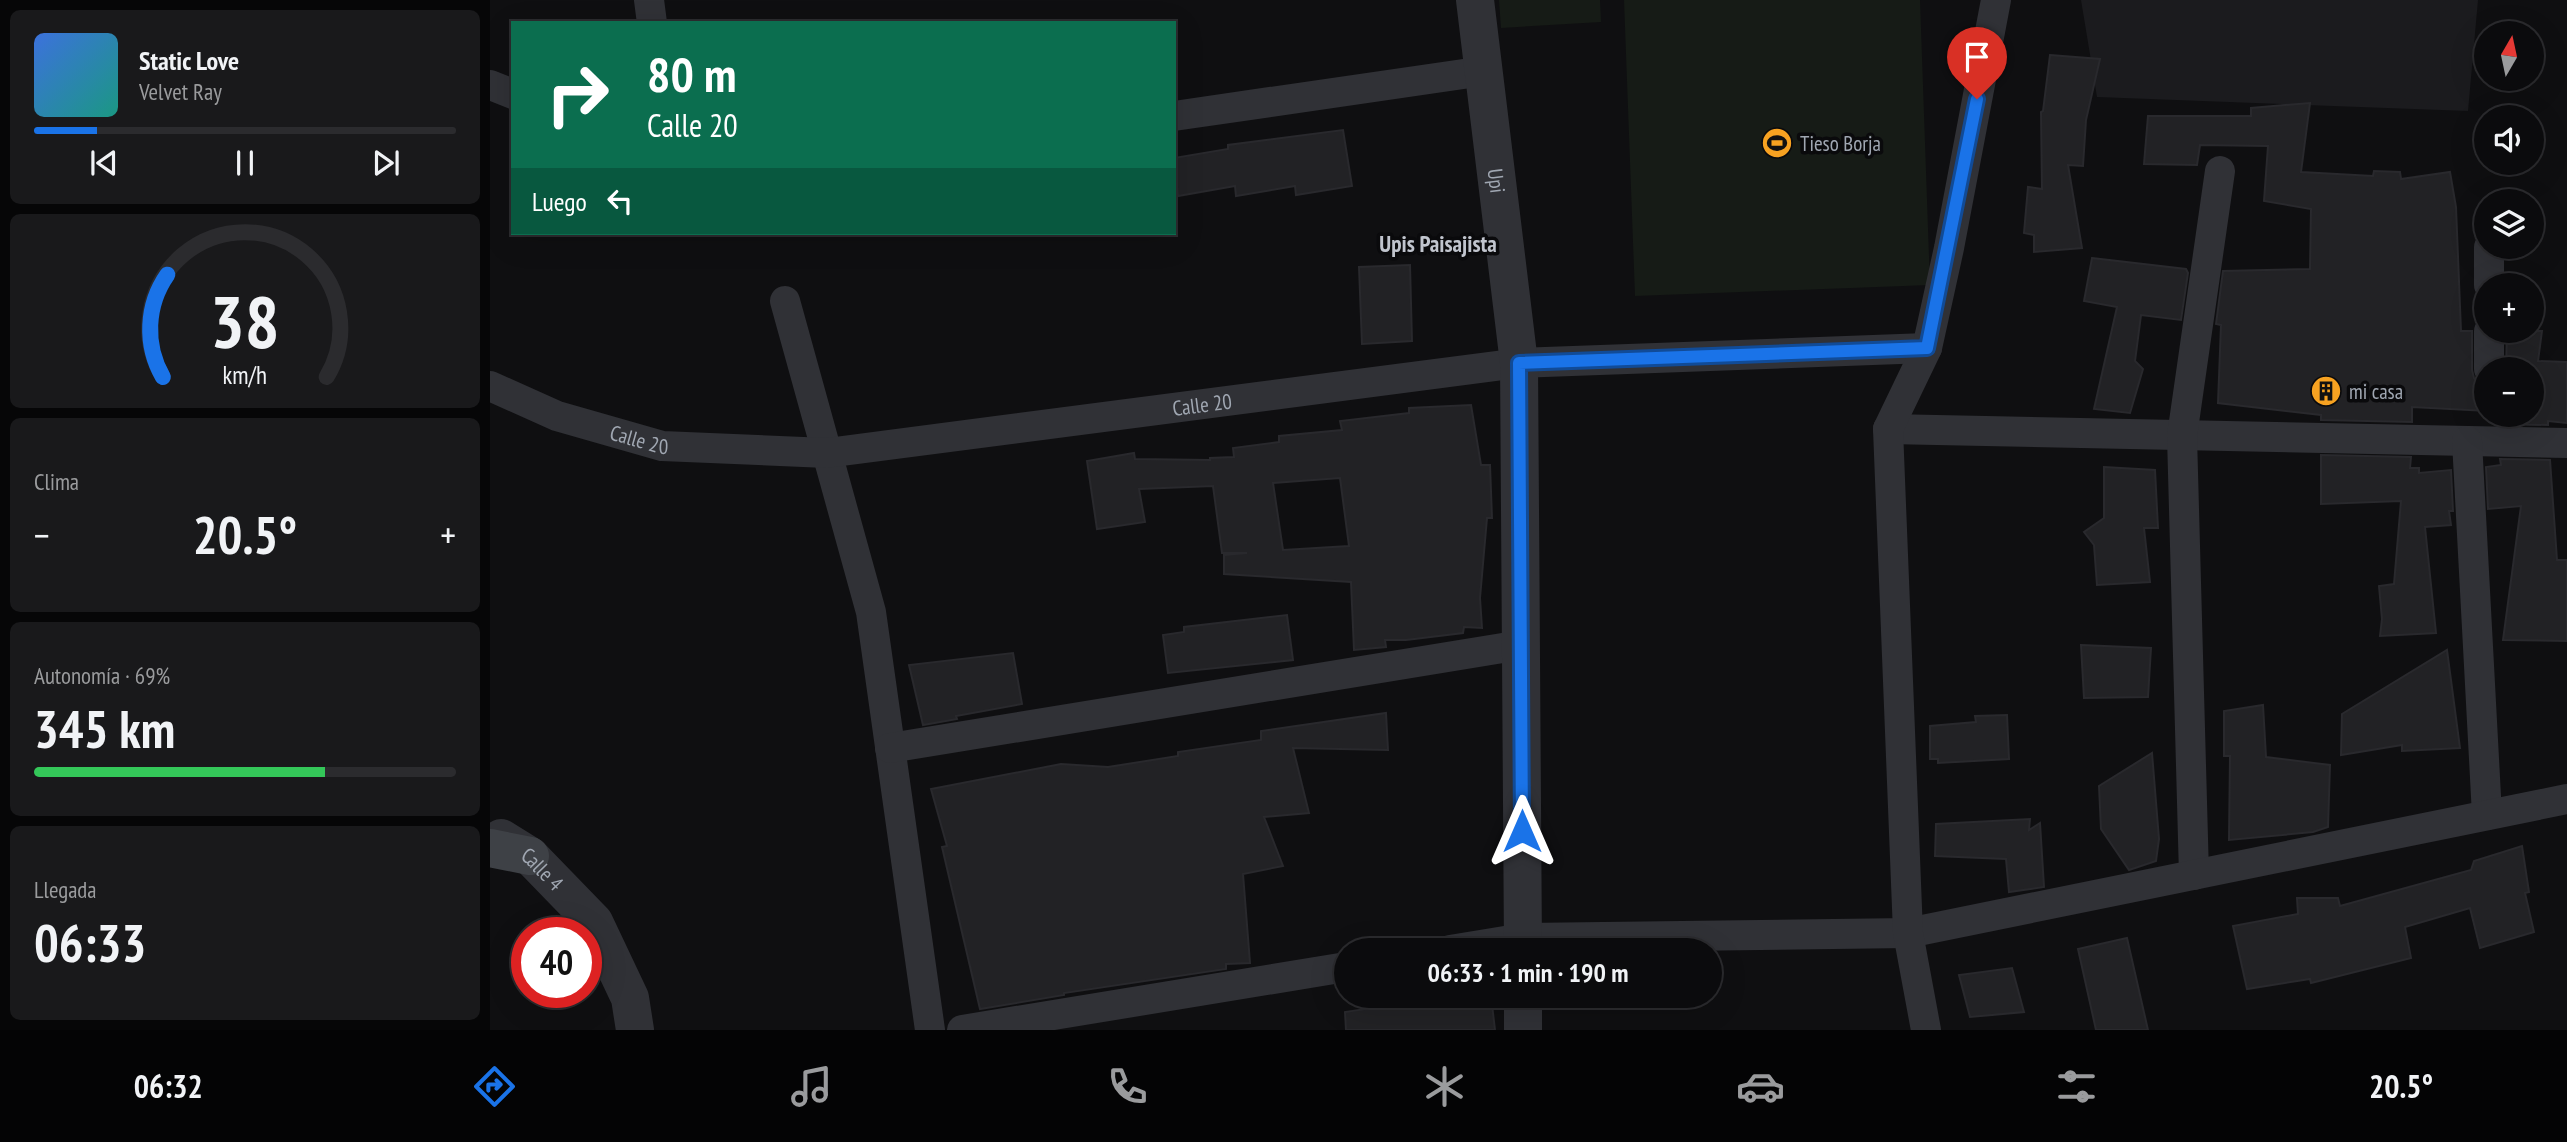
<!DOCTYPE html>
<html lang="es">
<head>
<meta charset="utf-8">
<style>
  :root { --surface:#0b0b0d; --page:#19191b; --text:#f1f3f6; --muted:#9a9b9d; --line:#2b2b2e; --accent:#1a73e8 }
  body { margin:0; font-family:"PT Sans Narrow",sans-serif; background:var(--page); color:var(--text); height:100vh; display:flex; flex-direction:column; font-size:26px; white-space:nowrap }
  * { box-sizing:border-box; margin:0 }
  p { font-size:23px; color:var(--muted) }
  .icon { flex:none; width:38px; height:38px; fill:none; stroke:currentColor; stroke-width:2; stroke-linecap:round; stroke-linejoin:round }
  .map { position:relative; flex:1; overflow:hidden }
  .panel { display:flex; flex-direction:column; gap:10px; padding:10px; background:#060607; width:490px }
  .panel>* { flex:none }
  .guide { position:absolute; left:21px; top:21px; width:665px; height:214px; border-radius:0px; box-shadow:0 7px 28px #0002,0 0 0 2px var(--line); background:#0b6e4f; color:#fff; overflow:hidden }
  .needle { width:46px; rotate:9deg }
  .buttons { position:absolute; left:1984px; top:21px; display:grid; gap:14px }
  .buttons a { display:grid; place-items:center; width:70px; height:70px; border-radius:50%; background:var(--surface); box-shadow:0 7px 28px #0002,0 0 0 2px var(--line); font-size:35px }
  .speed { position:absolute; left:21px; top:917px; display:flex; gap:14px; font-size:35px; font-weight:700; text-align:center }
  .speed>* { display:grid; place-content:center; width:91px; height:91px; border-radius:50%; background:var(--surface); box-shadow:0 7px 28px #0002,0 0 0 2px var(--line); line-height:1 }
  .speed .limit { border:10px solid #d22; background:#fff; color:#111 }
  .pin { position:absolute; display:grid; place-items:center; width:60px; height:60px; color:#fff; margin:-72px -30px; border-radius:50% 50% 50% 0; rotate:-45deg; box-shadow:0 0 7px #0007 }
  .pin .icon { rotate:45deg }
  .me { position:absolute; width:77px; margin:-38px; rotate:0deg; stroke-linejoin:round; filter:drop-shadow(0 0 5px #0008) }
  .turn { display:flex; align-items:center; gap:24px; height:147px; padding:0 21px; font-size:32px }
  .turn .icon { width:91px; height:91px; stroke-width:2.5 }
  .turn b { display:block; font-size:49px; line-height:60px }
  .then { display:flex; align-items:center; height:66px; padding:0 21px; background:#0003; gap:14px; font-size:26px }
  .big { font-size:52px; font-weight:800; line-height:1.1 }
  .panel .widget { flex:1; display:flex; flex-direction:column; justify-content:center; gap:10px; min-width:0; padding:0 24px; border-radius:10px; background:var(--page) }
  .panel .dial { align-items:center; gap:0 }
  .dial svg { height:182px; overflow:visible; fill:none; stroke:var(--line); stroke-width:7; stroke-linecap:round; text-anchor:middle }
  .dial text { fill:var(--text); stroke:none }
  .song { display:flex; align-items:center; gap:21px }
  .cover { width:84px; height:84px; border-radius:10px; background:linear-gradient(135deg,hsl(220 70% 55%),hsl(170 70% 35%)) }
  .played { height:7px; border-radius:4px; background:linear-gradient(90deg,var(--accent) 15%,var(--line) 15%) }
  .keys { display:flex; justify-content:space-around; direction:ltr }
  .heat { display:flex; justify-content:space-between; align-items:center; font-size:38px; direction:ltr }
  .charge { height:10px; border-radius:5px; background:linear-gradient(90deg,#34c759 69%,var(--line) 0) }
  .trip { position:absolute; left:844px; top:938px; width:388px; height:70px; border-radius:35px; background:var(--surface); box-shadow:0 7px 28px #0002,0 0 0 2px var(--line); font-weight:800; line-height:70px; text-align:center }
  .tab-bar { display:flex; height:112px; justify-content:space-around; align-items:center; background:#040405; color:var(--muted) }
  .tab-bar .icon { width:49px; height:49px }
  .tab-bar .current { color:var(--accent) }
  .tab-bar b { font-size:32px; color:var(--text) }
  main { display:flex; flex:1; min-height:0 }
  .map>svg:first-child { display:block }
</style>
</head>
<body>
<main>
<section class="panel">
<div class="widget">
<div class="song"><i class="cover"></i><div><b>Static Love</b><p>Velvet Ray</p></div></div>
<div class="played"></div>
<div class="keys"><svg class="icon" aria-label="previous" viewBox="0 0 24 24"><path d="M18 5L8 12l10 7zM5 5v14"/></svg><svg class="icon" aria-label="pause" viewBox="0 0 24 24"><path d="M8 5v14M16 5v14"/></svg><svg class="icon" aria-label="next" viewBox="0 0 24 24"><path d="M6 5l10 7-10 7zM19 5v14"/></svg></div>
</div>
<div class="widget dial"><svg viewBox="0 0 100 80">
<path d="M14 69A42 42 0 1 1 86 69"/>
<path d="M14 69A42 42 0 0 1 16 24" stroke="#1a73e8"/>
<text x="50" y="56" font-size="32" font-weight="700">38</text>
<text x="50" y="72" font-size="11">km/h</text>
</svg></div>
<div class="widget"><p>Clima</p>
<div class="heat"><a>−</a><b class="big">20.5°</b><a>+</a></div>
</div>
<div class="widget"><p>Autonomía · 69%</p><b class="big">345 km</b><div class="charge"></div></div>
<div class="widget"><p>Llegada</p><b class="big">06:33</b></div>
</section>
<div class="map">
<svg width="2077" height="1030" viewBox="0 0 2077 1030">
  <rect width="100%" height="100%" fill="#0f0f11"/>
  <path fill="#1b1b1e" d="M1591,0H1988L1978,111L1607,97Z"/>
  <g fill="#161b16">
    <path d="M1009,0H1110L1111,22L1011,28Z"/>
    <path d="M1134,0H1430L1440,285L1145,296Z"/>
  </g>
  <g fill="#222225" stroke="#29292d" stroke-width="2" fill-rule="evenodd">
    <path d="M1560,55L1610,59L1596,120L1593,166L1578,165L1592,248L1544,252V235L1534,233L1538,187L1552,189L1551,112L1553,111Z"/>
    <path d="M1820,103L1811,172L1883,176L1884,171L1910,172L1911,179L1960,172L1966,207L1971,331H1982V370L1984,378L1997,386V411L1922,407V422L1831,420V415L1728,403L1731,325L1726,324L1733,271L1820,269L1821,209L1774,201L1778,146L1710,145L1707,165L1654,164L1658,116H1761V108Z"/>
    <path d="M853,130L862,186L806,195L805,186L746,196L745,186L688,196L684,158L738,149V145Z"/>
    <path d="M1602,258L1696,269L1698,273L1691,320L1651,315L1645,361L1653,369L1640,413L1604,409L1627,307L1594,301Z"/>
    <path d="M920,265L922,341L872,344L869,267Z"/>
    <path d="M2017,331H2052L2048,361L2077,362V423L2058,421V425L2006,424L2005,415H2042V369H2016Z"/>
    <path d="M981,405L991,465H1000L1002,518H997L990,598L992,628L974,627L973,633L916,640H895L896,647L864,650L861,582L734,574V555L757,553H732L723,486L649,489L655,522L607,529L597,461L644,453L645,459L720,460V458L744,457L743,448L789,442V436L852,430L850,421L919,413V408ZM850,478L859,546L793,550L783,483Z"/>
    <path d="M1831,455L1921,457L1920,468H1929V473L1961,470L1963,511H1959L1961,525L1935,527L1946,633L1890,636L1892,619L1889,586L1904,584L1911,501L1831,504Z"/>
    <path d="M2010,459L2060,460L2067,560H2077V641L2013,640L2031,506L1998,509L1996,467L2011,465Z"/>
    <path d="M1614,467L1665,470L1668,528H1654L1660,582L1607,585L1604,545L1594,532L1614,518Z"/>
    <path d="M797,615L803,660L678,673L673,635L694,632V627Z"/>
    <path d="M1591,645L1661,648L1658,697L1594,698Z"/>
    <path d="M1957,650L1970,748L1912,751V745L1851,755L1852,714Z"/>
    <path d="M523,653L532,704L466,716L467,719L433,725L419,665Z"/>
    <path d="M1773,705L1776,757L1840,765L1838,827L1823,832L1739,840L1740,756H1734V711Z"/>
    <path d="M896,713L898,750L803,748L819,813L774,817L793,866L753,874L760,963L736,964V969L574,993V995L490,1009L452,847L457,846L441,789L571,764L618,767L688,756V752L771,740V731Z"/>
    <path d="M1517,715L1519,759L1448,763V759H1440V726L1486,722L1485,716Z"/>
    <path d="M1662,753L1669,839L1666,861L1639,870L1611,829L1609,786Z"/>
    <path d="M1540,819L1539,830L1550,823L1554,887L1519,892L1516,859L1445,856L1446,824Z"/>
    <path d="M2032,846L2039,892L2035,893L2044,932L1990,948L1980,908L1915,927L1921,958L1821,983L1820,979L1757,989L1743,926L1808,914L1807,898H1848L1850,906L1981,870L1984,861Z"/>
    <path d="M1637,938L1658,1030H1606L1588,949Z"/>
    <path d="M1522,968L1534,1012L1480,1017L1469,975Z"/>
    <path d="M929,996H1001L1005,1030H856L855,1012L929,1001Z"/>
  </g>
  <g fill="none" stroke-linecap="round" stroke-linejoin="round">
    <g stroke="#303136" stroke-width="30">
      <path d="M159,0L162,23"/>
      <path d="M0,85L23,94"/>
      <path d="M684,116L994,71"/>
      <path d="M1999,247V285"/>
      <path d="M295,301L381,612L440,1030"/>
      <path d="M1999,331V369"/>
      <path id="s1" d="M0,386L67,416L172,446L337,453L1029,363L1437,348"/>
      <path d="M1398,429L2077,443"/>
      <path d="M1977,441L1997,815"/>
      <path d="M400,748L1031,645"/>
      <path d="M1704,875L1692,436L1730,171"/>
      <path d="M960,950L1033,938L1418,933L2077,799"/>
      <path d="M472,1030L856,967"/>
      <path d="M1436,1030L1418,933L1398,429L1437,348L1459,248L1506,0"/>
    </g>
    <g stroke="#303136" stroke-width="38">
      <path id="s2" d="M985,0L1029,363L1033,950"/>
      <path id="s3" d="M11,838L40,856L104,922L140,998L145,1030"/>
      <path d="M1033,996V1030"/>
    </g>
    <path stroke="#3e4146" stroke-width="38" d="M0,848L40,856"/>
  </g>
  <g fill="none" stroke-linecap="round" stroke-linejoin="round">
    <g stroke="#114b97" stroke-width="18">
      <path id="route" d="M1032,831L1029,363L1437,348L1487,99"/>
    </g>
    <use href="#route" stroke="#1a73e8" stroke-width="12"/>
  </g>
  <defs>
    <g id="stadium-disc" transform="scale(1.575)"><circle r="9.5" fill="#f7a221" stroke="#0a0a0c"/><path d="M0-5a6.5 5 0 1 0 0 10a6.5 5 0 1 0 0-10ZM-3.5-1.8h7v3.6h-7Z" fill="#111"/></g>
    <g id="building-disc" transform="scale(1.575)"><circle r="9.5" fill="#f7a221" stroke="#0a0a0c"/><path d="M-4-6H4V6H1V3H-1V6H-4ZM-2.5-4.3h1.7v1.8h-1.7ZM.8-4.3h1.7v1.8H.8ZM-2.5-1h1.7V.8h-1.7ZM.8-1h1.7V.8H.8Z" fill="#111"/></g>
  </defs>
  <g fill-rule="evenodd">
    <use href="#stadium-disc" x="1287" y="143"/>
    <use href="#building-disc" x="1836" y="391"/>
  </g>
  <g text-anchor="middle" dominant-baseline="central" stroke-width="7" stroke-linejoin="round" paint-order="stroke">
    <g font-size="21" fill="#a0a7b2" stroke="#0a0a0c" text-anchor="start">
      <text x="1310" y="143">Tieso Borja</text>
      <text x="1859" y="391">mi casa</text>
    </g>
    <g font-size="21" fill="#a0a7b2" stroke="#0a0a0c">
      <text stroke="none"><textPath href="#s2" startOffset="182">Upi</textPath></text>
      <text stroke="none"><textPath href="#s1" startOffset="726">Calle 20</textPath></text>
      <text stroke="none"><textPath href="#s1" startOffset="159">Calle 20</textPath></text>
      <text stroke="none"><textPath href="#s3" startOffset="52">Calle 4</textPath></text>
    </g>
    <g font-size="23" font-weight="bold" fill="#c1c5ce" stroke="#0a0a0c">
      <text x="948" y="243">Upis Paisajista</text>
    </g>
  </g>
</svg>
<div class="buttons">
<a><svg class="needle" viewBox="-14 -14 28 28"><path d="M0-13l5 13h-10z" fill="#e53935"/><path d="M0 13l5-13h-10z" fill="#9a9b9d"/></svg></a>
<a><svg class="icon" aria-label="sound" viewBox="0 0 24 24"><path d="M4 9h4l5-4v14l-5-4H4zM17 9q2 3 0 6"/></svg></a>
<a><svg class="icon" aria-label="layers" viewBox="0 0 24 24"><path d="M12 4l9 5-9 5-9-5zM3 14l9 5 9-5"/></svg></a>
<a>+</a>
<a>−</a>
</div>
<div class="speed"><div class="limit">40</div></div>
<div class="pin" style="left:1487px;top:99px;background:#d93025"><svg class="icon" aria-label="arrive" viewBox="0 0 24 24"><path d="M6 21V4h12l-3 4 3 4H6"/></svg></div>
<svg class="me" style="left:1032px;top:831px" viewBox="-20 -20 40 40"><path d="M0-17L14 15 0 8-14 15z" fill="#1a73e8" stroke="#fff" stroke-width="4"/></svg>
<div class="trip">06:33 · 1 min · 190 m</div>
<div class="guide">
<div class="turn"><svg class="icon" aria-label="right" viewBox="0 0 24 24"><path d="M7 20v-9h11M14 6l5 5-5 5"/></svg><div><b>80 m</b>Calle 20</div></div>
<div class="then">Luego<svg class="icon" aria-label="left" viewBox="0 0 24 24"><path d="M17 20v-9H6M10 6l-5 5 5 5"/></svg></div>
</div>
</div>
</main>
<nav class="tab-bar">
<b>06:32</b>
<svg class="icon current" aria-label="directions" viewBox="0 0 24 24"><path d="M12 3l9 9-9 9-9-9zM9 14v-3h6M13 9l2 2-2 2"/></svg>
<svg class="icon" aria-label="music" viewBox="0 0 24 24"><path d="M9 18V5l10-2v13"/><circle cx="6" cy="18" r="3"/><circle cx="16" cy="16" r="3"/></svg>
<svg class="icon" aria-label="phone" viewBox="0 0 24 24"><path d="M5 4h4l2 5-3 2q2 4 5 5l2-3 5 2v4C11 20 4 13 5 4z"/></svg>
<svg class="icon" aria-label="climate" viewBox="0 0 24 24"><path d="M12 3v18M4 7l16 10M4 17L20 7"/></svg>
<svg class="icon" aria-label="car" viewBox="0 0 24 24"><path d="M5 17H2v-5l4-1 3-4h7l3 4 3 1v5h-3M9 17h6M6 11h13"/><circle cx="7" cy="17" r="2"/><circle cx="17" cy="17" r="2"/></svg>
<svg class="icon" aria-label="filters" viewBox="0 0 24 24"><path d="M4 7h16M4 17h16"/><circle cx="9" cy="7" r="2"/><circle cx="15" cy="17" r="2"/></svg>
<b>20.5°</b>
</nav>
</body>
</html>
